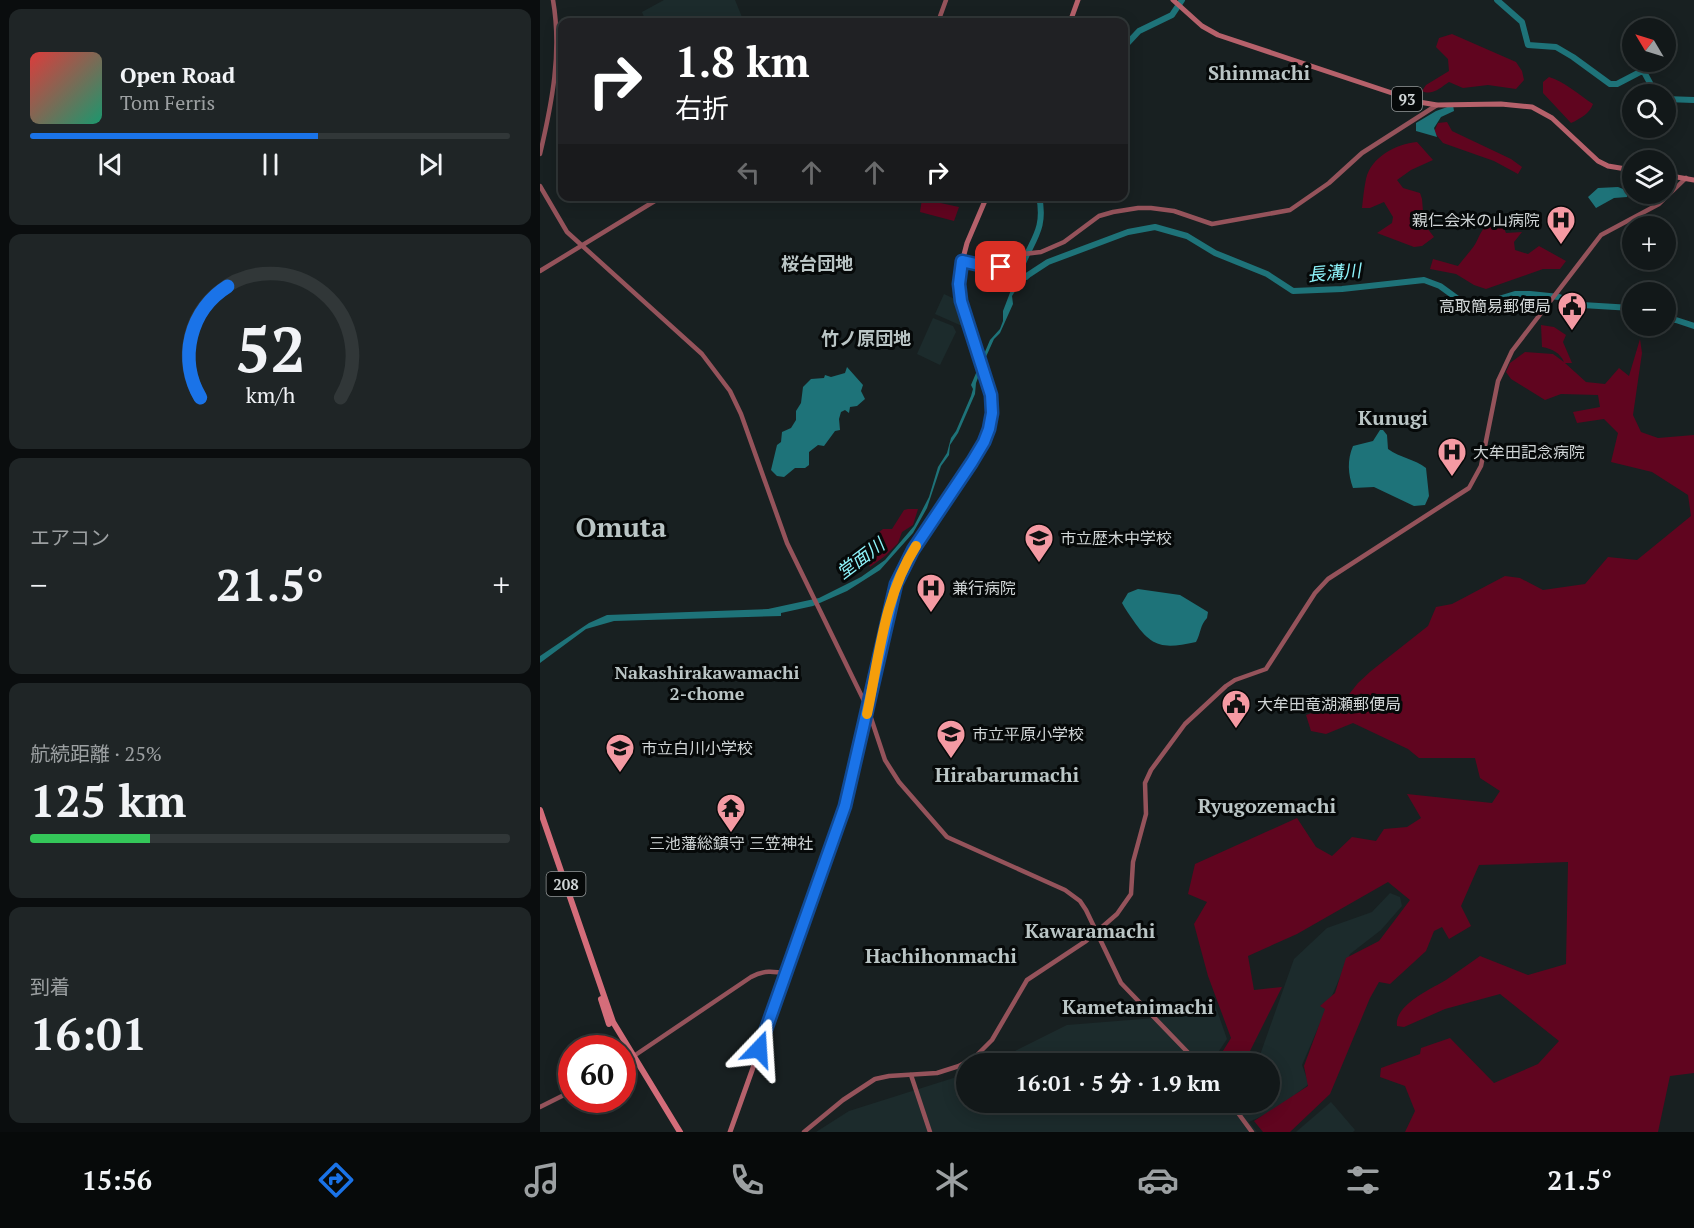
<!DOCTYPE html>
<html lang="ja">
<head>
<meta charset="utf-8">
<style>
  :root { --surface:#121819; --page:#1f2526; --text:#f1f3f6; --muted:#9ca0a2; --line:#313738; --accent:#1a73e8 }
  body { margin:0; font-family:"PT Serif","Noto Sans JP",serif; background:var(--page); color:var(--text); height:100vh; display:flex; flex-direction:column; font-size:22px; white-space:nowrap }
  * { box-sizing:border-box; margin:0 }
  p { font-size:20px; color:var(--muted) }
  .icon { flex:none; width:33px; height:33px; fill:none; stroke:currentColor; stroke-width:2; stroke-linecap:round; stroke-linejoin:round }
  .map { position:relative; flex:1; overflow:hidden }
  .sheet { display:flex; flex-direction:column; gap:9px; padding:9px; background:#0a0d0e; width:540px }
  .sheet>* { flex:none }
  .banner { position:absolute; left:18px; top:18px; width:570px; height:183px; border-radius:12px; box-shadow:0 3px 15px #0003,0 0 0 2px var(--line); background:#202124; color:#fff; overflow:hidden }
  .needle { width:39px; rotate:308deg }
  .buttons { position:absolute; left:1082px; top:18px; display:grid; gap:12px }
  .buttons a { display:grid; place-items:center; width:54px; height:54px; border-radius:50%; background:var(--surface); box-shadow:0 3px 15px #0003,0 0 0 2px var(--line); font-size:30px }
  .speed { position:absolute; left:18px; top:1035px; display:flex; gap:12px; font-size:30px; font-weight:700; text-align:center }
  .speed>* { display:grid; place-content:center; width:78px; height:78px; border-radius:50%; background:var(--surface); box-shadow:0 3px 15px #0003,0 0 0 2px var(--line); line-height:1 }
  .speed .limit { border:9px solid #d22; background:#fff; color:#111 }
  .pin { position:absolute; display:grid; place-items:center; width:51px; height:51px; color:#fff; margin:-26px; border-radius:12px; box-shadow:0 3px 9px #0006 }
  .me { position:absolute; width:66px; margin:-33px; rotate:20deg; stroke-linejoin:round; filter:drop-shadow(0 0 4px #0008) }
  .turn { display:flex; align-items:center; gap:21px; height:126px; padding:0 18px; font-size:27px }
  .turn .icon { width:78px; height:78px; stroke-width:2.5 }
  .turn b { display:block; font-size:42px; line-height:51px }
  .lanes { display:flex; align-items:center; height:57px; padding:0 18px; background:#0003; justify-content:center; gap:30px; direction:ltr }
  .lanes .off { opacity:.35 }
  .big { font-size:45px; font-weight:700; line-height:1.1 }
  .sheet .card { flex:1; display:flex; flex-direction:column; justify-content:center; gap:9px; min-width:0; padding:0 21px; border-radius:12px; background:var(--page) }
  .sheet .dial { align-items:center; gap:0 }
  .dial svg { height:156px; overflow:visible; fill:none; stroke:var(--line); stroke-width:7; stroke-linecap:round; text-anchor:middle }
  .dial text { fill:var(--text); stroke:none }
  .song { display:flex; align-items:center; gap:18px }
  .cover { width:72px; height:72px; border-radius:9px; background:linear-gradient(135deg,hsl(0 70% 55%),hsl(160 70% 35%)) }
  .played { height:6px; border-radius:3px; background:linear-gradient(90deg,var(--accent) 60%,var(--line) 60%) }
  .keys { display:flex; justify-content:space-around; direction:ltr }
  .heat { display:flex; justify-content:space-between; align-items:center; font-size:33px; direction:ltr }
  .charge { height:9px; border-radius:4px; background:linear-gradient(90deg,#34c759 25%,var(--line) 0) }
  .trip { position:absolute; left:416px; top:1053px; width:324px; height:60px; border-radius:30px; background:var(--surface); box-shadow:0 3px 15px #0003,0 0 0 2px var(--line); font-weight:700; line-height:60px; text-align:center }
  .tabs { display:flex; height:96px; justify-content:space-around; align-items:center; background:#070a0a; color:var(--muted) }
  .tabs .icon { width:42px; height:42px }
  .tabs .current { color:var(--accent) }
  .tabs b { font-size:27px; color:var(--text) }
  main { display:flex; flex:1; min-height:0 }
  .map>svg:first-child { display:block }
</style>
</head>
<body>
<main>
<section class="sheet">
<div class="card">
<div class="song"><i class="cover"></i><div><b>Open Road</b><p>Tom Ferris</p></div></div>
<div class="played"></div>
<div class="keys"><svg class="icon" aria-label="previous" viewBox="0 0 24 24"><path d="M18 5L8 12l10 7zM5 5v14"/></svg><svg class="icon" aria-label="pause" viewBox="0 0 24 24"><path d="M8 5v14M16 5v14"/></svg><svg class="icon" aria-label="next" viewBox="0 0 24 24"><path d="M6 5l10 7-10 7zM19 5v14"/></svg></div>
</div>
<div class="card dial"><svg viewBox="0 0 100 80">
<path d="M14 69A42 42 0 1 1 86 69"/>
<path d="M14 69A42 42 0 0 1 28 12" stroke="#1a73e8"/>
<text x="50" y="56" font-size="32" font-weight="700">52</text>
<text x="50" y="72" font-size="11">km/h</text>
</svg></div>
<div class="card"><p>エアコン</p>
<div class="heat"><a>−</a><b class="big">21.5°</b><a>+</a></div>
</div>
<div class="card"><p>航続距離 · 25%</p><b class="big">125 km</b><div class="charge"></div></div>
<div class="card"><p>到着</p><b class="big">16:01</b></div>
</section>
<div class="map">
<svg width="1154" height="1132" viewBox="0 0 1154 1132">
  <rect width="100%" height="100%" fill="#182021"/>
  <g fill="#1c2b2c">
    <path d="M124,0H195L204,22H106L102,12Z"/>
    <path d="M404,294L417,300L422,326L395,314Z"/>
    <path d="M393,318L413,326L416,332L400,365L377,354Z"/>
    <path d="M850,893L860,897L862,906L841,930L810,954L762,1065L769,1084L737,1109L709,1122L717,1132H276L309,1111L426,1074V1102H729V1064L713,1063L720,1055L754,959L787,928L832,912Z"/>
    <path d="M673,999L687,1039L675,1057L679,1063L449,1064L527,1025L640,1016L654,1005Z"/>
    <path d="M791,1102L815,1130L813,1132H756Z"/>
  </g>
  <g fill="#60051f">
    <path d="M912,34L976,62L982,71L984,80L976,89L948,85L923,88L909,82C900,88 892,96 882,91L886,85L909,71L908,59L896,47L899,38Z"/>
    <path d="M1009,77C1024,81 1039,95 1053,104C1050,113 1040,119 1031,123L1003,93V82Z"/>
    <path d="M907,122L912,131L971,159L982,167L978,174L954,161L903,143L894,132L898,123Z"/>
    <path d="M877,142L893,160L871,170L857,180L863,188L880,193L882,199L884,224L894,237L882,246L874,247L837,233L852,223L853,217L844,202L830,208H822C823,198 824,189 826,179C831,157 856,144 877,142Z"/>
    <path d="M382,199L419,207L414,221L380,212Z"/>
    <path d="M952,223L963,226L966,233L982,232L974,242L975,250L988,254L999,246L1026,261L1020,269H1003L946,289L934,285L916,274L890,269L893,259L918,266C923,259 929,253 934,246C940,237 940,228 952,223Z"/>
    <path d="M1001,325L1014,327L1026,335L1023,342L1032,363H1025L1046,382L1065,384L1079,368L1089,376L1100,339L1102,353L1093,415L1101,432L1118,438L1154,435V1073L1130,1076L1118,1132H865L875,1111L865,1086L840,1077L841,1068L880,1054L881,1048L910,1038L954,1083L998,1064L1019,1041L960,994L905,1009L864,1027L857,1026C854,1005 891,989 906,980C917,972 929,964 940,956L988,975L1026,964L1028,862L939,865L921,906L931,926L909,939L902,927L894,931L886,951L850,984L839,982L830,998L790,1094L750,1132H723L714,1121L768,1086L764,1066L785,1009L780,1006L795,993L806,958L839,941L870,900L848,882L757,934L708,956L714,990L742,987L704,1063H681L678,1059L691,1038L668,976L654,924L667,902L648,894L655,864L757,818L776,847L792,856L812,837L836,841L844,829L867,827L881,818L867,794L952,803L960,791L940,778L935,758H879L868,749L813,723L786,734L771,731L766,715L802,703L818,683L831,671L888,626L896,607L912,604L965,576L980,578L1003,590L1045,584L1068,557L1097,560L1151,516L1148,495L1112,472L1071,462L1078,433L1064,419L1037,423L1033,412L1060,407L1058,395L1021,394L1005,400L971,379L966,372L970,363L985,352L1013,354L1024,362C1020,353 1013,349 1002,347Z"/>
    <path d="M368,509H378L373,525L362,532L358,543L345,556L330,567L327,560L338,533L343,529H352L364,510Z"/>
  </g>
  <g fill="#1e7379">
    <path d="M913,105L914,111L901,117L894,128L897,137L876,131V123L896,111Z"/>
    <path d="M1078,187L1088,191L1087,197L1074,198L1056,208L1048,197L1058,188Z"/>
    <path d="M488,275L490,277L487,280L483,279L472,296L473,304L460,333L454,339L445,359L436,383L435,394L418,433L410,445L409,455L401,466L387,508L373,533L340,570L307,591L273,606L241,613V616L74,621L46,629L0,663V656L49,623L67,615L228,609L279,598L321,577L345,560L374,526L389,497L398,467L407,453L411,438L416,431L431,396L433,389L431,385L450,340L460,329L463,321V311L471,290L476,287L479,279Z"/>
    <path d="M307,367L323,385L321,391L325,399L317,406L310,407L309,413L305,410L301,412L299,419L300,430L295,431L284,446L278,445L269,452V465L265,468H255L244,477L237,476L231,470L237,445L241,442L242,432L251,428L256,420V411L261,403L263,387L271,379L284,378L285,375L291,377L305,373Z"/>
    <path d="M840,430H843L847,435L848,449C860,458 875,459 886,468L889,496L885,505L874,506L834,487L813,488C808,474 807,460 813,446L833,441Z"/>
    <path d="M598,589L640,595L668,612L667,618C660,625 661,633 656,642C623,649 612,648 593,620C589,614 585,609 582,603L588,593Z"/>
  </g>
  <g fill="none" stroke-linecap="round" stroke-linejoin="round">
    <g stroke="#1e7379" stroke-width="6">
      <path d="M957,0L982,22L988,45L1016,47L1033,57L1070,84H1077L1100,72H1104L1110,83L1113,94"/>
      <path d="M584,47L599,31L632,15L642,0"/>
      <path d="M1125,99L1154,100"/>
      <path d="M482,279L508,262L588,232L615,227L647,236L675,253L727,274L753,291L802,289L884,280L900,286L922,302L952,301L975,294H990L1019,297L1042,305L1092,308"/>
      <path d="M478,286C481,280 479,275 481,268C492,239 506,230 499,196"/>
      <path d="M1125,319L1136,320L1154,326"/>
    </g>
    <g stroke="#95535b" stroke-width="4.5">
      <path d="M398,22L406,0"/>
      <path d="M0,154C12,103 22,52 13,0"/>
      <path d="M0,186L27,232L162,354L190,391L201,414L247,543L328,709L345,760L359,782L407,837L525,890L540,901L546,910L581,983L659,1064"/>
      <path d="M422,261L458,268L475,255L501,252L524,242L559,216L573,212L598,208H611L634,211L672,224L750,210L789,183L822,153L897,105"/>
      <path d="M0,271L123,196"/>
      <path d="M82,1064L211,977C224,970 233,971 247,974"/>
      <path d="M371,1075L390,1132"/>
      <path d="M690,1102L712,1132"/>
      <path d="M0,1107L32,1091"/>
      <path d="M264,1132L303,1100L335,1079L349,1076L397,1073L419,1066L435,1057L452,1040L487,980L546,941L577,914L591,894L593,862L606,814L605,783L611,770L645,724L686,686L695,680L726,669L775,593L788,579L929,488L941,466L958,381L972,351L1061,235L1119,204L1146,178"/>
    </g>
    <g stroke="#b6616b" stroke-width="5">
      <path d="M633,0L662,26L678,35L879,102L897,105L961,104L992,107L1012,118L1058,161L1068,166L1092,170"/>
      <path d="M530,22L538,0"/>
      <path d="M1125,175L1154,180"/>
      <path d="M190,1132L297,833L319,750L356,584L373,550L432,462L444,442L449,429L452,413L451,395L426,323L421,301L419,284L420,270L427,243L447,196"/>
    </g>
    <g stroke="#d46d7a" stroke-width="6">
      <path d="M0,810L73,1022L140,1132"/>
      <path d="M61,999L69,1024"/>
    </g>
  </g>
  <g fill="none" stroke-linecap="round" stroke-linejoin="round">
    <g stroke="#114b97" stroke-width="15">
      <path id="route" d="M219,1049L305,806L356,584L373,550L432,462L444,442L449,429L452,413L451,395L421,301L419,284L422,261L453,268L461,267"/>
    </g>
    <use href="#route" stroke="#1a73e8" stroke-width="10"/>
    <path stroke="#f59e0b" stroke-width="10" d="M327,714C339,658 344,596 376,546"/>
  </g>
  <defs>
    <g id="hospital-pin" transform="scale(1.5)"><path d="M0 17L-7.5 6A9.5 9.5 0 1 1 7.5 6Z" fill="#f49aa3" stroke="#060909"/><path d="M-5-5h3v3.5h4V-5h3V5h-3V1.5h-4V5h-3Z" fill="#111"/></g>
    <g id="civic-pin" transform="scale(1.5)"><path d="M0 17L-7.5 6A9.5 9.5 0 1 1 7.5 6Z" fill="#f49aa3" stroke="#060909"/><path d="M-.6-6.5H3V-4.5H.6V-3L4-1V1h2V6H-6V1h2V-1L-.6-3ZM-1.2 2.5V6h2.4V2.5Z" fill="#111"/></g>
    <g id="school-pin" transform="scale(1.5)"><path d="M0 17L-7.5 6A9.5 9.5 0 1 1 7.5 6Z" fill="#f49aa3" stroke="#060909"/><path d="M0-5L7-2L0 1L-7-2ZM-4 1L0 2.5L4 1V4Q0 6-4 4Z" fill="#111"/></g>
    <g id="temple-pin" transform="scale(1.5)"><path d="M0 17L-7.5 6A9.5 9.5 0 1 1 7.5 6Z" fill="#f49aa3" stroke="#060909"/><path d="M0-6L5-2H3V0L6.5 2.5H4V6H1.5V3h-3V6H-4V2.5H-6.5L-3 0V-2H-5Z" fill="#111"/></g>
  </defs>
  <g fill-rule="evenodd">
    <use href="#hospital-pin" x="1021" y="220"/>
    <use href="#civic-pin" x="1032" y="306"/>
    <use href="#hospital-pin" x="912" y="452"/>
    <use href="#school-pin" x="499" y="538"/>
    <use href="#hospital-pin" x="391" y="588"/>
    <use href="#civic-pin" x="696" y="704"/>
    <use href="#school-pin" x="411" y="734"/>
    <use href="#school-pin" x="80" y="748"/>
    <use href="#temple-pin" x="191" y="808"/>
  </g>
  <g text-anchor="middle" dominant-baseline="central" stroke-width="6" stroke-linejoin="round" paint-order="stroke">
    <g fill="#060909" stroke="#939798" stroke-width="1.5">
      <rect x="852" y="87" width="30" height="24" rx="4.5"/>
      <rect x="6.5" y="872" width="39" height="24" rx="4.5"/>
    </g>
    <g font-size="15" font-weight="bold" fill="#cfd4d5">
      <text x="867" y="99">93</text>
      <text x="26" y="884">208</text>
    </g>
    <g font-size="16" fill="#cfd4d5" stroke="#060909" text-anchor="start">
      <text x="1000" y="220" text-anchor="end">親仁会米の山病院</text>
      <text x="1011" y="306" text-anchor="end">高取簡易郵便局</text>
      <text x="933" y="452">大牟田記念病院</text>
      <text x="520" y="538">市立歴木中学校</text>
      <text x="412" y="588">兼行病院</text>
      <text x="717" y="704">大牟田竜湖瀬郵便局</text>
      <text x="432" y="734">市立平原小学校</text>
      <text x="101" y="748">市立白川小学校</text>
      <text x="191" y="843" text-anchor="middle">三池藩総鎮守 三笠神社</text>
    </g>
    <g font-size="18" font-weight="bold" fill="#bac5c5" stroke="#060909">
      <text x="277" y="263">桜台団地</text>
      <text x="326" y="338">竹ノ原団地</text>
      <text x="167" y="672">Nakashirakawamachi<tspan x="167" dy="21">2-chome</tspan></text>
    </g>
    <g font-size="18" font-style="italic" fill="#8ef4fb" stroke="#060909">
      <text transform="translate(794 272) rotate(-5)">長溝川</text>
      <text transform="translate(320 558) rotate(-37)">堂面川</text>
    </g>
    <g font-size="20" font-weight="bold" fill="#bac5c5" stroke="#060909">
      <text x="719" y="72">Shinmachi</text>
      <text x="853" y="417">Kunugi</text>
      <text x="467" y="774">Hirabarumachi</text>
      <text x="727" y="805">Ryugozemachi</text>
      <text x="550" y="930">Kawaramachi</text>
      <text x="401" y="955">Hachihonmachi</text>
      <text x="598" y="1006">Kametanimachi</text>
    </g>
    <g font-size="28" font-weight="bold" fill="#bac5c5" stroke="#060909">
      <text x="81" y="526">Omuta</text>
    </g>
  </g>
</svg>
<div class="buttons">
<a><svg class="needle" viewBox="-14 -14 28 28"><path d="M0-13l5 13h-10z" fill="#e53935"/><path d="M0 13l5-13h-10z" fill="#9ca0a2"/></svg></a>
<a><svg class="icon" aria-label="search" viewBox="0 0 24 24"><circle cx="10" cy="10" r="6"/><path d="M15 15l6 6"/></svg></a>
<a><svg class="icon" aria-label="layers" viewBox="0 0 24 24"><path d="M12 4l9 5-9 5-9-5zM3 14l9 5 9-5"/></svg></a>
<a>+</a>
<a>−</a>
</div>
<div class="speed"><div class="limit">60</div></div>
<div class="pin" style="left:461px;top:267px;background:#d93025"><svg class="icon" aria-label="arrive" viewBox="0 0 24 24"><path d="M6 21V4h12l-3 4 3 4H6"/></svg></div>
<svg class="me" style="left:219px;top:1049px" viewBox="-20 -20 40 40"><path d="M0-17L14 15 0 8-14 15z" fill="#1a73e8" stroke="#fff" stroke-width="4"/></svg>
<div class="trip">16:01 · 5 分 · 1.9 km</div>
<div class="banner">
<div class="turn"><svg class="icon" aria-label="right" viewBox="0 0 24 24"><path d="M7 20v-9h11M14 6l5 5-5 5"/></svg><div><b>1.8 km</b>右折</div></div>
<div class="lanes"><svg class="icon off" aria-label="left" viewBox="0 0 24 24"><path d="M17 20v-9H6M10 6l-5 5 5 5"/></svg><svg class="icon off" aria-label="ahead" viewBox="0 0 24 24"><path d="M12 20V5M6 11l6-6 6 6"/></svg><svg class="icon off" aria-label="ahead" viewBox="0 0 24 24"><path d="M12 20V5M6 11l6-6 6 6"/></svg><svg class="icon" aria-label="right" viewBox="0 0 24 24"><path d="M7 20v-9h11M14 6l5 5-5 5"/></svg></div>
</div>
</div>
</main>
<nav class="tabs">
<b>15:56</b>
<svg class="icon current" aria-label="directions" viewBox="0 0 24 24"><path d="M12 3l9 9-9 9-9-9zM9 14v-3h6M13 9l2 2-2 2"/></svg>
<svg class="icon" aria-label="music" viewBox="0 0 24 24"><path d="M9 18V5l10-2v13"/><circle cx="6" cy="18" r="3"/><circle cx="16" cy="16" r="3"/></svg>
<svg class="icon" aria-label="phone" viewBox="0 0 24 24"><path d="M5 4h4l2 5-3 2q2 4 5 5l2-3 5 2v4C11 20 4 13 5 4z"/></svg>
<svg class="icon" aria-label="climate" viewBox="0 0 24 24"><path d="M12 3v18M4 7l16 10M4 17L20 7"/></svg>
<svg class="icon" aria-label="car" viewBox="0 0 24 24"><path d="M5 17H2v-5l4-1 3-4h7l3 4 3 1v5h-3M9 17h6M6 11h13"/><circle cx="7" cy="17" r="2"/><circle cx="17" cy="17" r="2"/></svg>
<svg class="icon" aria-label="filters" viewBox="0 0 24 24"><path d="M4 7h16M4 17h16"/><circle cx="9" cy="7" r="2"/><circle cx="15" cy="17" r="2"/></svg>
<b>21.5°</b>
</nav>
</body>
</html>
